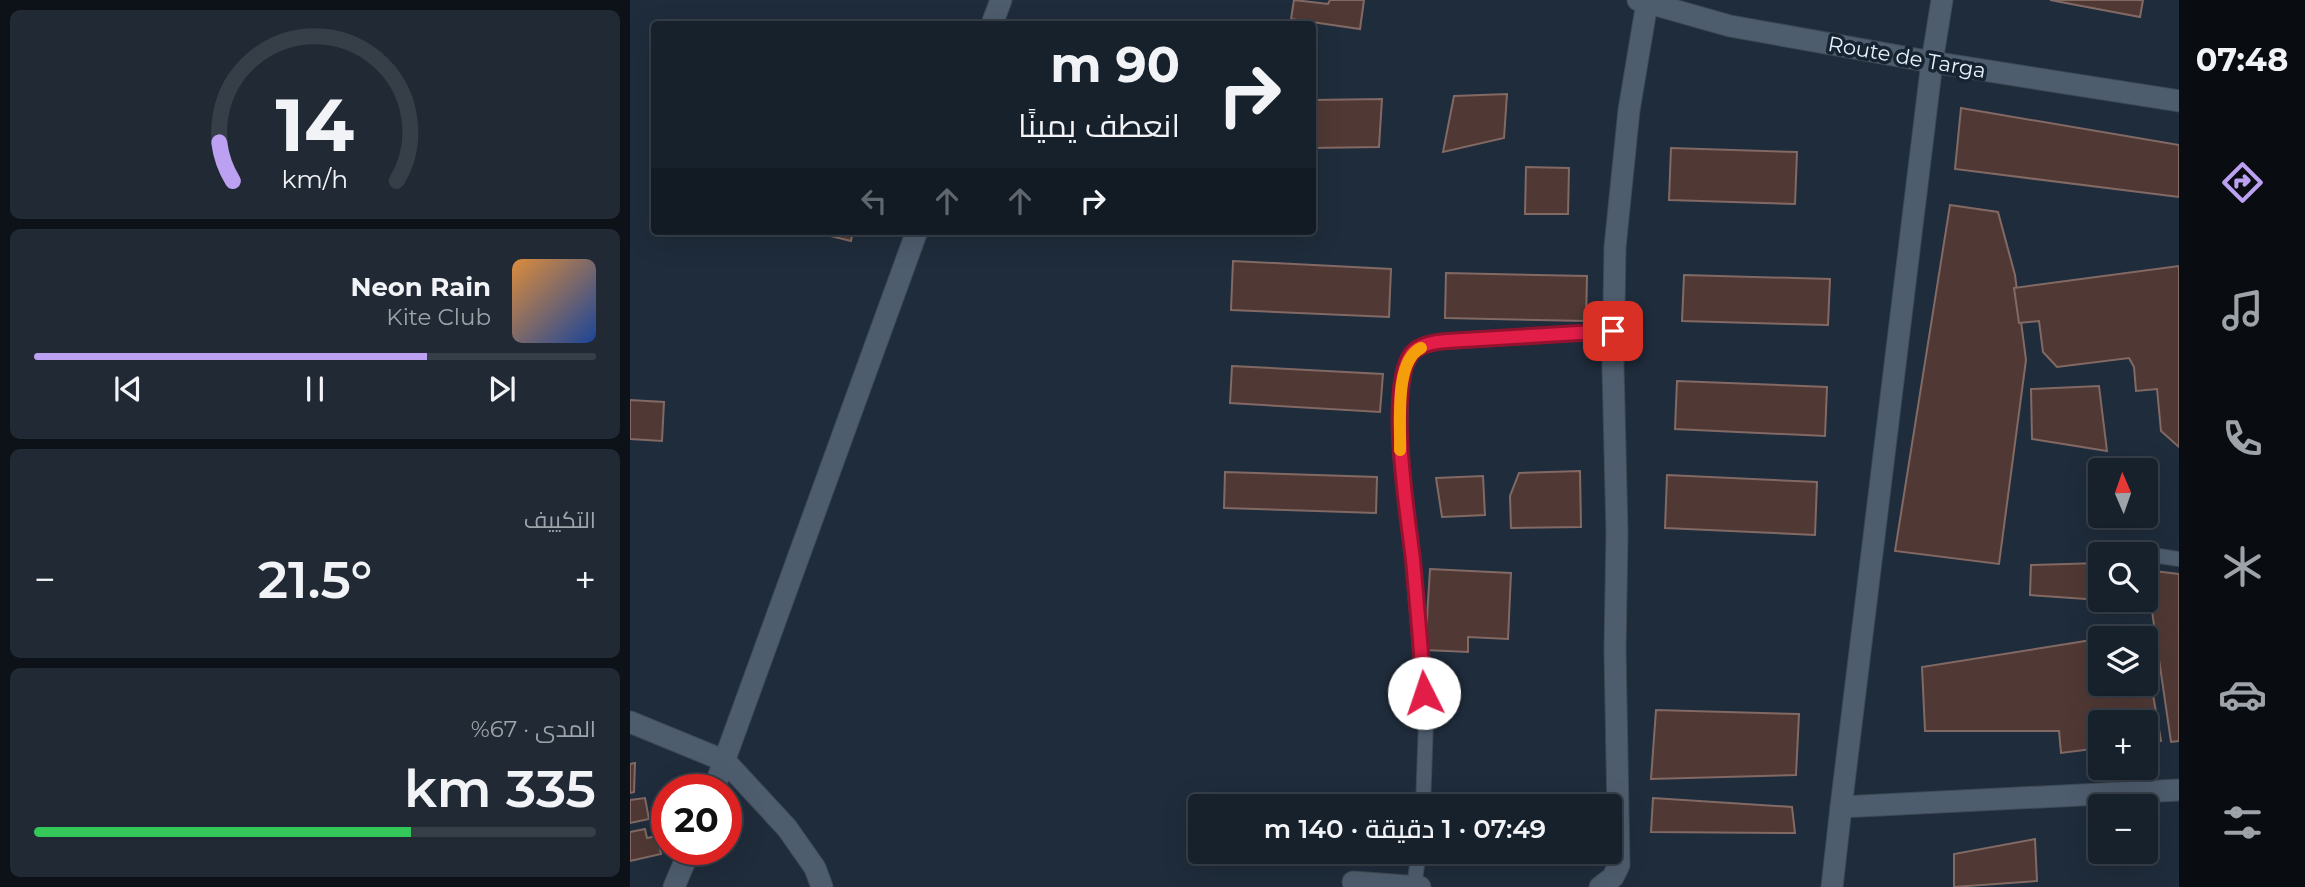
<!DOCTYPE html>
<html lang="ar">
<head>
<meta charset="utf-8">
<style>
  :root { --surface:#17212c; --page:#202934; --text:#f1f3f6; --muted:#9ea3a9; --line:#363e48; --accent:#bca0f2 }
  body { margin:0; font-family:Montserrat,Cairo,sans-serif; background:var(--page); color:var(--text); direction:rtl; height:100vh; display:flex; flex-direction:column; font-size:26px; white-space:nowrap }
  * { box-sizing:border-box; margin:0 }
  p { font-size:23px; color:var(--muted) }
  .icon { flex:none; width:38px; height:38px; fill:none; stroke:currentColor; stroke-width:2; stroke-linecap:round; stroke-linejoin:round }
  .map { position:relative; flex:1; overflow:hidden; direction:ltr }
  .details { display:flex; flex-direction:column; gap:10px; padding:10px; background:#0d1218; width:630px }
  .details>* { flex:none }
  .guide { position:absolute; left:21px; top:21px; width:665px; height:214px; border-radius:7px; box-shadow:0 7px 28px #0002,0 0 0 2px var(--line); direction:rtl; background:#17212c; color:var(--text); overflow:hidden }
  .needle { width:46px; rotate:358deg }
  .fabs { position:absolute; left:1458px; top:458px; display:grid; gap:14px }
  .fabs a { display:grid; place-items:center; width:70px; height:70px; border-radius:7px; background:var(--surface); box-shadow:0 7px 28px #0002,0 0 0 2px var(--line); font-size:35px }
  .speed { position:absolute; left:21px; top:774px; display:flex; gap:14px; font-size:35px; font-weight:700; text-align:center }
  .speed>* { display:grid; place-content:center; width:91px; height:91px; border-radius:50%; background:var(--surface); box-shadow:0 7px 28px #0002,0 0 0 2px var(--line); line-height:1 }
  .speed .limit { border:10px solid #d22; background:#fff; color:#111 }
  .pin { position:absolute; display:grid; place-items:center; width:60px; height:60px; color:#fff; margin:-30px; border-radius:14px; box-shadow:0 4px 10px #0006 }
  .me { position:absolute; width:77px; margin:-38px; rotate:356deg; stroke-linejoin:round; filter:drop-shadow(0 0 5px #0008) }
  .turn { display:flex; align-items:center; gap:24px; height:147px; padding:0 21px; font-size:32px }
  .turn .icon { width:91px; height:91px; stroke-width:2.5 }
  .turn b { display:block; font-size:49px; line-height:60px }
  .lanes { display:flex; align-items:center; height:66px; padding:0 21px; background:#0003; justify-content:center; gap:35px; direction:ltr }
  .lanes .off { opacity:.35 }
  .big { font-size:52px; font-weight:600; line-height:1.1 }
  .details .widget { flex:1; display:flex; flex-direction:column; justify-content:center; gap:10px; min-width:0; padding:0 24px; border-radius:10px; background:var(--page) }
  .details .dial { align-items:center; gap:0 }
  .dial svg { height:182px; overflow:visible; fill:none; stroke:var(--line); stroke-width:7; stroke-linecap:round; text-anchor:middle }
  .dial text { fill:var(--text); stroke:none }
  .song { display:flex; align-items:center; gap:21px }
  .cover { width:84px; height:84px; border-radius:10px; background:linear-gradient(135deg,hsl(30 70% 55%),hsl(220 70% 35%)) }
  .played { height:7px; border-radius:4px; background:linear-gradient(90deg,var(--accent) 70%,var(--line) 70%) }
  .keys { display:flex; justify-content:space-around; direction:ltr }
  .heat { display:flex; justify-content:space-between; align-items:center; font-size:38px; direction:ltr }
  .charge { height:10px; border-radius:5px; background:linear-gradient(90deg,#34c759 67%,var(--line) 0) }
  .trip { position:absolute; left:558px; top:794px; width:434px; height:70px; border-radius:7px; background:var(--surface); box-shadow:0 7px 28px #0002,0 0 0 2px var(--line); font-weight:600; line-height:70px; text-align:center; direction:rtl }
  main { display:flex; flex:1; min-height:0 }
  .dock { display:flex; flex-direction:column; width:126px; justify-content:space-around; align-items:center; background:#090d12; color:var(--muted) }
  .dock .icon { width:49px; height:49px }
  .dock .active { color:var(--accent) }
  .dock b { font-size:32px; color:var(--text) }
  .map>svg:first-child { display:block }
</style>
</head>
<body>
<main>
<nav class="dock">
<b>07:48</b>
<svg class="icon active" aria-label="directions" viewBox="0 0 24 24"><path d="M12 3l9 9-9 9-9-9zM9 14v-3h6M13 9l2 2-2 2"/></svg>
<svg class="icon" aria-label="music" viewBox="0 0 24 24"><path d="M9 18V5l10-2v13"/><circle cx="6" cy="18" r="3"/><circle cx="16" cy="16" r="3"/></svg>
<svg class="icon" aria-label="phone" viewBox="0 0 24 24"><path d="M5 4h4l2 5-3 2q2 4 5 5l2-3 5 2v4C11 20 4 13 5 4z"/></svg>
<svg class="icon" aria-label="climate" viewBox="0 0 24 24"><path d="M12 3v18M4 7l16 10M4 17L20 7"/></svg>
<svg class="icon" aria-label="car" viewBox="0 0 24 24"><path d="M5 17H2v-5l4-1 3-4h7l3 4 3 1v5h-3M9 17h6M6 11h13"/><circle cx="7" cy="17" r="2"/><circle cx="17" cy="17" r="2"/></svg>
<svg class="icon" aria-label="filters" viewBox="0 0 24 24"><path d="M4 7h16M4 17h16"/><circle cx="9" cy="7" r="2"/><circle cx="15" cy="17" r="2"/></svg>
</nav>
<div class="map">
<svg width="1549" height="887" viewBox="0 0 1549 887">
  <rect width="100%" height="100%" fill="#1f2c3b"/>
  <g fill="#503935" stroke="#826964" stroke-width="2">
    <path d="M664,0L698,4L700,0H734L730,29L661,19Z"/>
    <path d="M1420,0H1513L1510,17Z"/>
    <path d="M877,94L874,138L813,152L824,96Z"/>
    <path d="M752,99L749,147L682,148V100Z"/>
    <path d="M1331,108L1549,145V197L1325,169Z"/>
    <path d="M1041,148L1167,152L1165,204L1039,200Z"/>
    <path d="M896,167L939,168L938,214H895Z"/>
    <path d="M1320,205L1368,212L1385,275L1396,360L1369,564L1265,551Z"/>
    <path d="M180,231H223L221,241Z"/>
    <path d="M603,261L761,269L759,317L601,310Z"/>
    <path d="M1549,266V447L1531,431L1527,389L1506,391L1504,367L1499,358L1427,367L1413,352L1409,321L1389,323L1384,288Z"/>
    <path d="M816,273L957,276L956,321L815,318Z"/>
    <path d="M1054,275L1200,279L1198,325L1052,321Z"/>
    <path d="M602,366L753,374L750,412L600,403Z"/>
    <path d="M1047,381L1197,387L1195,436L1045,429Z"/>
    <path d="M1469,386L1477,451L1402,439L1401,389Z"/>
    <path d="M0,400L34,402L32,441L0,439Z"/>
    <path d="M950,471L951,527L881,528L880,496L889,473Z"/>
    <path d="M595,472L747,477L746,513L594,508Z"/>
    <path d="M1037,475L1187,482L1185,535L1035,528Z"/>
    <path d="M853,476L855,515L812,517L806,478Z"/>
    <path d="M1470,563V600L1400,595L1401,565Z"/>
    <path d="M800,569L881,573L878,639L838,637V652L795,650Z"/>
    <path d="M1516,570L1549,574V741L1541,742Z"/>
    <path d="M1512,632L1513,639H1470V684H1516V654L1531,741L1516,743V723H1470V748L1431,753L1429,731H1295L1292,667Z"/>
    <path d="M1026,710L1169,714L1166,775L1021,779Z"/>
    <path d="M5,763L4,792L0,793V764Z"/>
    <path d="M639,797L769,798L770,807H639Z"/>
    <path d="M15,798L19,819L0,823V800Z"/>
    <path d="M839,798L961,803L960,807H838Z"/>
    <path d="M1023,798L1162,807L1165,833L1021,832Z"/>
    <path d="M15,829L17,838L27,836L31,854L0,861V832Z"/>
    <path d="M1405,839L1407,881L1324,887V854Z"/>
  </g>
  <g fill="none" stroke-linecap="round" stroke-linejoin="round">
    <g stroke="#3e4956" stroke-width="16">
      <g id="service">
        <path d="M1503,552L1549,559"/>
        <path d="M793,807L796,720L781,544L770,455L771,395L775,368L783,352L800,343L983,331"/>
        <path d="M784,886L789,852"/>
      </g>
    </g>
    <g stroke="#3e4956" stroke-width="23">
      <g id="minor">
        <path d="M1312,0L1302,62L1211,807L1549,790"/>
        <path d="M362,24L371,0"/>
        <path d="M0,722L95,761L157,828L185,868L192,887"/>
        <path d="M84,789L287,231"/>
        <path d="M723,882L790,887"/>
        <path d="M44,887L60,849"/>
        <path d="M970,887L983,877L989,865L985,650L987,533L983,367L985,247L999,110L1017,3"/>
        <path d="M1202,887L1211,807"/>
      </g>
    </g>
    <g stroke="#3e4956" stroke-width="23">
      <path id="secondary" d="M1008,0L1100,26L1302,62L1549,101"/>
    </g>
    <use href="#service" stroke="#4e5d6e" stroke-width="14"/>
    <use href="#minor" stroke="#4e5d6e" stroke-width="21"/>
    <use href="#secondary" stroke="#4e5d6e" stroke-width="21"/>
  </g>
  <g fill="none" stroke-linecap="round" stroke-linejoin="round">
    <g stroke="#92132f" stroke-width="18">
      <path id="route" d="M794,693C791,649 787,604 783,560C778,516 756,386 782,353C790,344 805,342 817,341L983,331"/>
    </g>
    <use href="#route" stroke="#e11d48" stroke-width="12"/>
    <path stroke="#f59e0b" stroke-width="12" d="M770,450C771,424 764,361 791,348"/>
  </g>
  <g text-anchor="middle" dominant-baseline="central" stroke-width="7" stroke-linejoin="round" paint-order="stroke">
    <g font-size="21" fill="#e9f1fb" stroke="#162331">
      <text transform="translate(1277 57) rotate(10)">Route de Targa</text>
    </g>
  </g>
</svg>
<div class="fabs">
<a><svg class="needle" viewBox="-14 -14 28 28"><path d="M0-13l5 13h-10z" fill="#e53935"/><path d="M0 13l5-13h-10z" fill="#9ea3a9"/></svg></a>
<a><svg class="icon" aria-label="search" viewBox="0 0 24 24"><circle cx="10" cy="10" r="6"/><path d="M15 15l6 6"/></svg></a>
<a><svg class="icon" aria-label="layers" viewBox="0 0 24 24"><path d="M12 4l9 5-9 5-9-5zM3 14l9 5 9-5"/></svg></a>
<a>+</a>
<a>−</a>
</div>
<div class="speed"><div class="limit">20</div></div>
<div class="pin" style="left:983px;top:331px;background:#d93025"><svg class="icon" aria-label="arrive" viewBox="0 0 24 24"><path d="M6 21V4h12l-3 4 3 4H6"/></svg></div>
<svg class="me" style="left:794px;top:693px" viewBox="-20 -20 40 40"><circle r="19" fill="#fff"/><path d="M0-13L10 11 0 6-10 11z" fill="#e11d48"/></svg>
<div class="trip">07:49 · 1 دقيقة · 140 m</div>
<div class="guide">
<div class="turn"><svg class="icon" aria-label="right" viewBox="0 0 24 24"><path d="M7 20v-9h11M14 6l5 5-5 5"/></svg><div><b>90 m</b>انعطف يمينًا</div></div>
<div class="lanes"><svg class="icon off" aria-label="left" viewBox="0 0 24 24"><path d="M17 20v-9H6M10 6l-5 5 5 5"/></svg><svg class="icon off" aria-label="ahead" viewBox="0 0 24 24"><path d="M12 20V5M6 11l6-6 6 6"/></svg><svg class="icon off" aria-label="ahead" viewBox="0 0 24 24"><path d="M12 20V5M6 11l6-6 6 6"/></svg><svg class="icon" aria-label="right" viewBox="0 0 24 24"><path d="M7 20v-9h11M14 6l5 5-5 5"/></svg></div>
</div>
</div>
<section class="details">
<div class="widget dial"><svg viewBox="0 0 100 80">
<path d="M14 69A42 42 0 1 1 86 69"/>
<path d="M14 69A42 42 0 0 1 8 52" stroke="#bca0f2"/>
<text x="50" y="56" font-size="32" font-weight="700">14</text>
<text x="50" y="72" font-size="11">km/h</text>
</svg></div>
<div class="widget">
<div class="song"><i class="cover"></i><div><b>Neon Rain</b><p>Kite Club</p></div></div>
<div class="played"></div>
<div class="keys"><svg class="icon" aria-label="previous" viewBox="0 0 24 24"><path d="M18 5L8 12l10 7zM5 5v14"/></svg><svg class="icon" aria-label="pause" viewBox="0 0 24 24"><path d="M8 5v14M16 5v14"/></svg><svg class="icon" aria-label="next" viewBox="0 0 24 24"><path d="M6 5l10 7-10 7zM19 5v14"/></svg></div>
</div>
<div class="widget"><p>التكييف</p>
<div class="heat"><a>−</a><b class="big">21.5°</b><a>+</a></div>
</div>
<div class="widget"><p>المدى · 67%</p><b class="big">335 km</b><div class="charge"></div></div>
</section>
</main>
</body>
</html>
